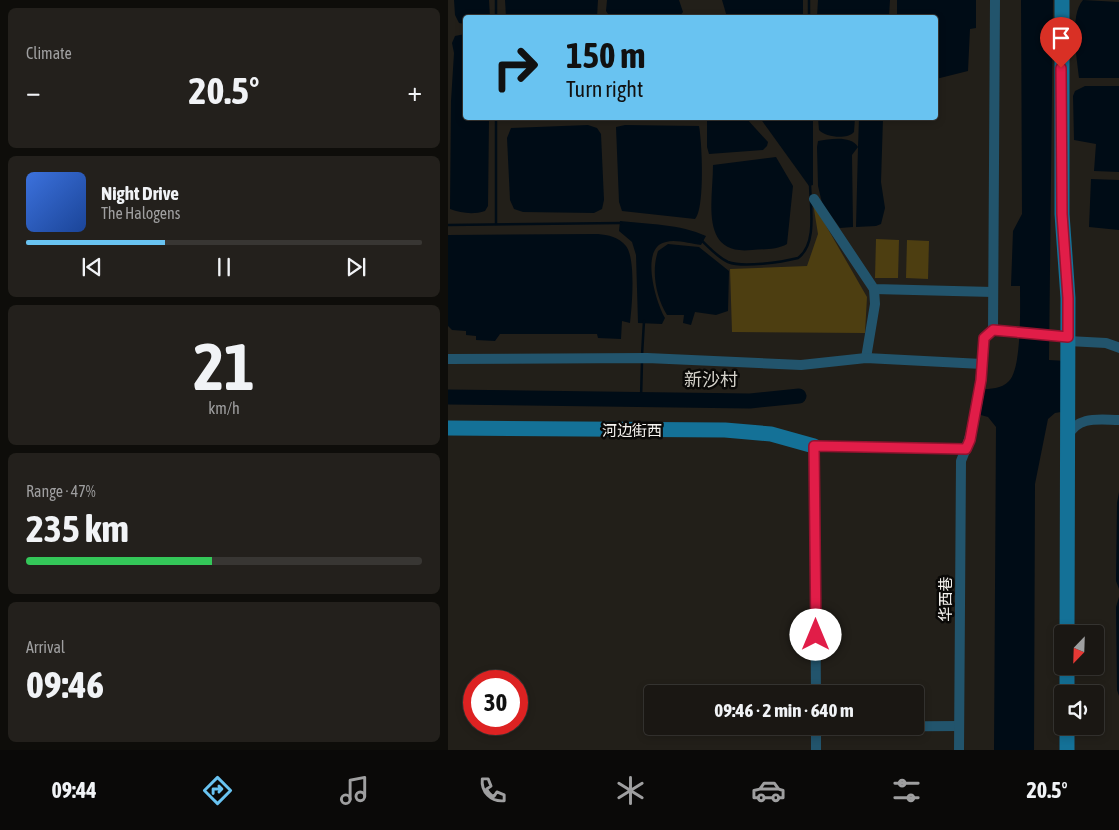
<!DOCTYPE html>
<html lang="en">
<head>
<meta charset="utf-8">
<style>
  :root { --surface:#1a1713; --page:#23201c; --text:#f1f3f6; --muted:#9f9fa0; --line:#383633; --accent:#69c3f1 }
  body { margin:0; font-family:"Asap Condensed","Noto Sans SC",sans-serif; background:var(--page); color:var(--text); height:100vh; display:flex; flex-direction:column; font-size:19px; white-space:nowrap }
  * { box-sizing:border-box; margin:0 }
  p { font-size:16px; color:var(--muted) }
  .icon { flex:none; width:28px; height:28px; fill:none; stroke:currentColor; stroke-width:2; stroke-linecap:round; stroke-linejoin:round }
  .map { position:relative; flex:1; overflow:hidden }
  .details { display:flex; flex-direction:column; gap:8px; padding:8px; background:#0e0d0a; width:448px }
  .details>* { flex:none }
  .guide { position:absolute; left:15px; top:15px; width:475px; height:105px; border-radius:5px; box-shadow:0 2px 8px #0003,0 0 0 1px var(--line); background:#69c3f1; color:#111; overflow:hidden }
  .needle { width:32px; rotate:203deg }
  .controls { position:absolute; left:606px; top:625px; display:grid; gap:10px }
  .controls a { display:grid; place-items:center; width:50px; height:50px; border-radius:5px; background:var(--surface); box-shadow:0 2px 8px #0003,0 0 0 1px var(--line); font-size:25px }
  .speed { position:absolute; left:15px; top:670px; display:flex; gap:10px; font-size:25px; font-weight:700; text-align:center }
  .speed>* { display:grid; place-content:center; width:65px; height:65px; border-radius:50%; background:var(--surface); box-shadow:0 2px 8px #0003,0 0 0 1px var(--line); line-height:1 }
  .speed .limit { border:8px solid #d22; background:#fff; color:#111 }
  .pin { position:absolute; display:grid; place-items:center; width:42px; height:42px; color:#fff; margin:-51px -21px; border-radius:50% 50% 50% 0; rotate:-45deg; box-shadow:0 0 5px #0007 }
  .pin .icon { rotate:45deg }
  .me { position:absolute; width:55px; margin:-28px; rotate:0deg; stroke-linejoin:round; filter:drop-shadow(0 0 4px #0008) }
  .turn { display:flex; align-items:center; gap:18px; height:105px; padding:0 20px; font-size:22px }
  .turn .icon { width:65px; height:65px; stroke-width:2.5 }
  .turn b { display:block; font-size:35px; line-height:42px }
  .big { font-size:38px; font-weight:700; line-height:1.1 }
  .details .card { flex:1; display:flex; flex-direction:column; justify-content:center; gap:8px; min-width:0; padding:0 18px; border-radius:8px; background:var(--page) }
  .details .dial { align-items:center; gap:0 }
  .dial b { font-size:65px; line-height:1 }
  .song { display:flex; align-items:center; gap:15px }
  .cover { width:60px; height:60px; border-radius:8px; background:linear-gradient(135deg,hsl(220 70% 55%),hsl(220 70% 35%)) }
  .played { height:5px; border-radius:2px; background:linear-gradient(90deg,var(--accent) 35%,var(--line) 35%) }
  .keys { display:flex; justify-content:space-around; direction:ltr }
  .heat { display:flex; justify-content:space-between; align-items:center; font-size:28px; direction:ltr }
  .charge { height:8px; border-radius:4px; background:linear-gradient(90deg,#34c759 47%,var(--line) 0) }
  .trip { position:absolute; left:196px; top:685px; width:280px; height:50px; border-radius:5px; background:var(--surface); box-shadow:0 2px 8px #0003,0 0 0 1px var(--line); font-weight:700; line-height:50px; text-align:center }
  .tabs { display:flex; height:80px; justify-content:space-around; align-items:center; background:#0a0908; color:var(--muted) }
  .tabs .icon { width:35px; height:35px }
  .tabs .active { color:var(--accent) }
  .tabs b { font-size:22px; color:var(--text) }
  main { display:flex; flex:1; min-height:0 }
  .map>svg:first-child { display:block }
</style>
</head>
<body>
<main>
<section class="details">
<div class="card"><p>Climate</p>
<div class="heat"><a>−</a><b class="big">20.5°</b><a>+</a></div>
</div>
<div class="card">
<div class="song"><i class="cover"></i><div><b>Night Drive</b><p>The Halogens</p></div></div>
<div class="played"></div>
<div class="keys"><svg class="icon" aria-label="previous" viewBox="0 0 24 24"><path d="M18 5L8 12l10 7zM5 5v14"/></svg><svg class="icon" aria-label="pause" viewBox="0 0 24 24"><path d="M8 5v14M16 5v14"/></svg><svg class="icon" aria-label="next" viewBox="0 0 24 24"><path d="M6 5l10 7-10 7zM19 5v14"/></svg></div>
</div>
<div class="card dial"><b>21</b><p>km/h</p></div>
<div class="card"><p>Range · 47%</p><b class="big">235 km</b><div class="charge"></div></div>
<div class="card"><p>Arrival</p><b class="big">09:46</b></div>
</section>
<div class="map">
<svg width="672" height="750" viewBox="0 0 672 750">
  <rect width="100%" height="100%" fill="#221f19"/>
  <g fill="#4d3e11">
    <path d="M365,203L419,297L417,333L284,332L282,269L359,266L370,234Z"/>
    <path d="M428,239L451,240L450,278H427Z"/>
    <path d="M459,240L481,241L480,279L458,278Z"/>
  </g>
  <g fill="#000c16">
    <path d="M6,0H41L42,17L18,18L17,24L11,23L7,15Z"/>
    <path d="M57,0H150L149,17H58Z"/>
    <path d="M159,0H231L235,12L231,17H162L158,11Z"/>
    <path d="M274,0H355V17H279Z"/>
    <path d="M370,0H442L441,17H369Z"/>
    <path d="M449,0H528V28L522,29L520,71L488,79V18L449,17Z"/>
    <path d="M573,0H605L601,360L619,361V411L607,413L600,419L587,484L586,750H546L548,427L540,417L529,414L532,389C543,389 553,389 561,381C574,368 572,306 572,286H563L565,231L574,214Z"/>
    <path d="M635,0L671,2V78H631C629,57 621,16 635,0Z"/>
    <path d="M17,34L18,118H41L40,206L37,211C25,215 13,213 2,209L3,101L6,53L4,43L7,36Z"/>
    <path d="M637,86H671V172L646,171L648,144L626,140L625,96L627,91Z"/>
    <path d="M259,118H298L320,142L319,146L315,150L261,154L259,147Z"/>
    <path d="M312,118H365V185L361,186Z"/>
    <path d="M370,118H407L406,132C399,140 377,137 371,130Z"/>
    <path d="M411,118H435L433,182L437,208L433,224L428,226L408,227L410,147L404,155L405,227L392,228L374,203L370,186L369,147L370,141C382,139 403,135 410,147Z"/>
    <path d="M140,125L149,128L153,134L156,200L154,209L146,213L75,212L66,209L62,200L59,138L63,128Z"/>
    <path d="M177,125L251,126C254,142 257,208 247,219L174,211L171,202L168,127Z"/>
    <path d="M328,157L345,186L339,244C329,250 315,249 304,250C251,256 265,201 265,165Z"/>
    <path d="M643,179L671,180V230L641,227Z"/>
    <path d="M172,221C200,224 232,224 258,236L253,245C243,244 228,239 218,242C191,247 208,303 217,318L214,324L190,323L188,255L184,242L171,231Z"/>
    <path d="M150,234C160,235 171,237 178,246C188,259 184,306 182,323L174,321L173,339L150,338L149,334H52L47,341L28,340V336L18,335V331L4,330L0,326V235Z"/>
    <path d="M220,244L251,247L281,271L280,311L268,315L247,312L243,325L235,323L236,315H219C208,297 203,272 210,251Z"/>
    <path d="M671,492V589L668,581L669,503Z"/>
    <path d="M671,597V696L669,690L668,607Z"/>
  </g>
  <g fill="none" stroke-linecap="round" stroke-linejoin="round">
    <g stroke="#000c16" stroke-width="2.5">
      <path d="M48,0V18"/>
      <path d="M361,18V0"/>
      <path d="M48,118V224"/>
      <path d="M0,225L173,223"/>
      <path d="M252,239C261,247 269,257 280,262C295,268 334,262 350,258C370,244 362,205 362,182"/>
      <path d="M194,355L196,321"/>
      <path d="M193,399L194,361"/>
    </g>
    <path stroke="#000c16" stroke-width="15" d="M0,397L302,401L351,396"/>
    <g stroke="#22546c" stroke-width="10">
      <path d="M366,199L426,289L545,292"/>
      <path d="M545,330L547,0"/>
      <path d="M620,341L658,343L672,348"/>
      <path d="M418,358L427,304L426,289"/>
      <path d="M0,359L199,358L353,365L418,358L534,364"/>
      <path d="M620,436C630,415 652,420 672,420"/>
      <path d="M368,694L366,446L518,449"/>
      <path d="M368,726V750"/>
      <path d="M368,727L511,726"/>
      <path d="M511,750L513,461C530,423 533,379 536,338L545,330L620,337"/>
    </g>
    <g stroke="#147197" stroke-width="15">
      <path d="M614,0V214L620,298L619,634"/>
      <path d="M0,428L277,430L323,434L366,446"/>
      <path d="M619,694V666"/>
      <path d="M619,750V726"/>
    </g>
  </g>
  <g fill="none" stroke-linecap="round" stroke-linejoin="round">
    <g stroke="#92132f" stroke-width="12">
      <path id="route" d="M368,635L366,446L518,449L522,440L533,380L536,338L545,330L620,337V298L614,214L613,68"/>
    </g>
    <use href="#route" stroke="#e11d48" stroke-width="9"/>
  </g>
  <g text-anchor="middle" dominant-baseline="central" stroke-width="5" stroke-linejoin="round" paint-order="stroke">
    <g font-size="15" fill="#f6f4f0" stroke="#0a0907">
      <text x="184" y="430">河边街西</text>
      <text transform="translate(497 599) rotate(-90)">华西巷</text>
    </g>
    <g font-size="18" fill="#d6d3cb" stroke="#0a0907">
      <text x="263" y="379">新沙村</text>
    </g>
  </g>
</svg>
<div class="controls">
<a><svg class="needle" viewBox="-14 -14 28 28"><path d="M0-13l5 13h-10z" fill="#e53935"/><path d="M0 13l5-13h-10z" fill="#9f9fa0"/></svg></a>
<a><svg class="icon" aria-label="sound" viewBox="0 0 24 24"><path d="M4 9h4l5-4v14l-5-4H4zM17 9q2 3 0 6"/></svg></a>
</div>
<div class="speed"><div class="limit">30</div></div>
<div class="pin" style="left:613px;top:68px;background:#d93025"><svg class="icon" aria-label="arrive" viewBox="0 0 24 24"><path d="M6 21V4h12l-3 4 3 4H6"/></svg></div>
<svg class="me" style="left:368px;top:635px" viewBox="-20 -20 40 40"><circle r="19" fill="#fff"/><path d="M0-13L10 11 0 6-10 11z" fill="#e11d48"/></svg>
<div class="trip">09:46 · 2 min · 640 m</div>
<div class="guide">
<div class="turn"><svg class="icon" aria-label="right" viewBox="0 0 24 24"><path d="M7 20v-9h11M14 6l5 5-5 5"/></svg><div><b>150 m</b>Turn right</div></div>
</div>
</div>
</main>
<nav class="tabs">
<b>09:44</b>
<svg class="icon active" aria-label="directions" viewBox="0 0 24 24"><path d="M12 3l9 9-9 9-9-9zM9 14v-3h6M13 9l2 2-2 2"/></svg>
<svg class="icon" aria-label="music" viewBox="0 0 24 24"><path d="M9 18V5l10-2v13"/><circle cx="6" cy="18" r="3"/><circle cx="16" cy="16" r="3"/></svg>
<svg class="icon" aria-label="phone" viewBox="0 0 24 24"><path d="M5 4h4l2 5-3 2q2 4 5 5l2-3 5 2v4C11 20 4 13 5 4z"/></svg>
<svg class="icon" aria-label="climate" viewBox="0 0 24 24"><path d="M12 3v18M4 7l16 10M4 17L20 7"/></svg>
<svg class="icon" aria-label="car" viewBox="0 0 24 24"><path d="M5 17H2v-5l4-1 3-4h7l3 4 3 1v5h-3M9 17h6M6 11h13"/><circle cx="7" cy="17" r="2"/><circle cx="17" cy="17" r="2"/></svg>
<svg class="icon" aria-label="filters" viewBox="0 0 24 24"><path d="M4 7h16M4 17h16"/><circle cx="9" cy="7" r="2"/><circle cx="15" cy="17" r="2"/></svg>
<b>20.5°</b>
</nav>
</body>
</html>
